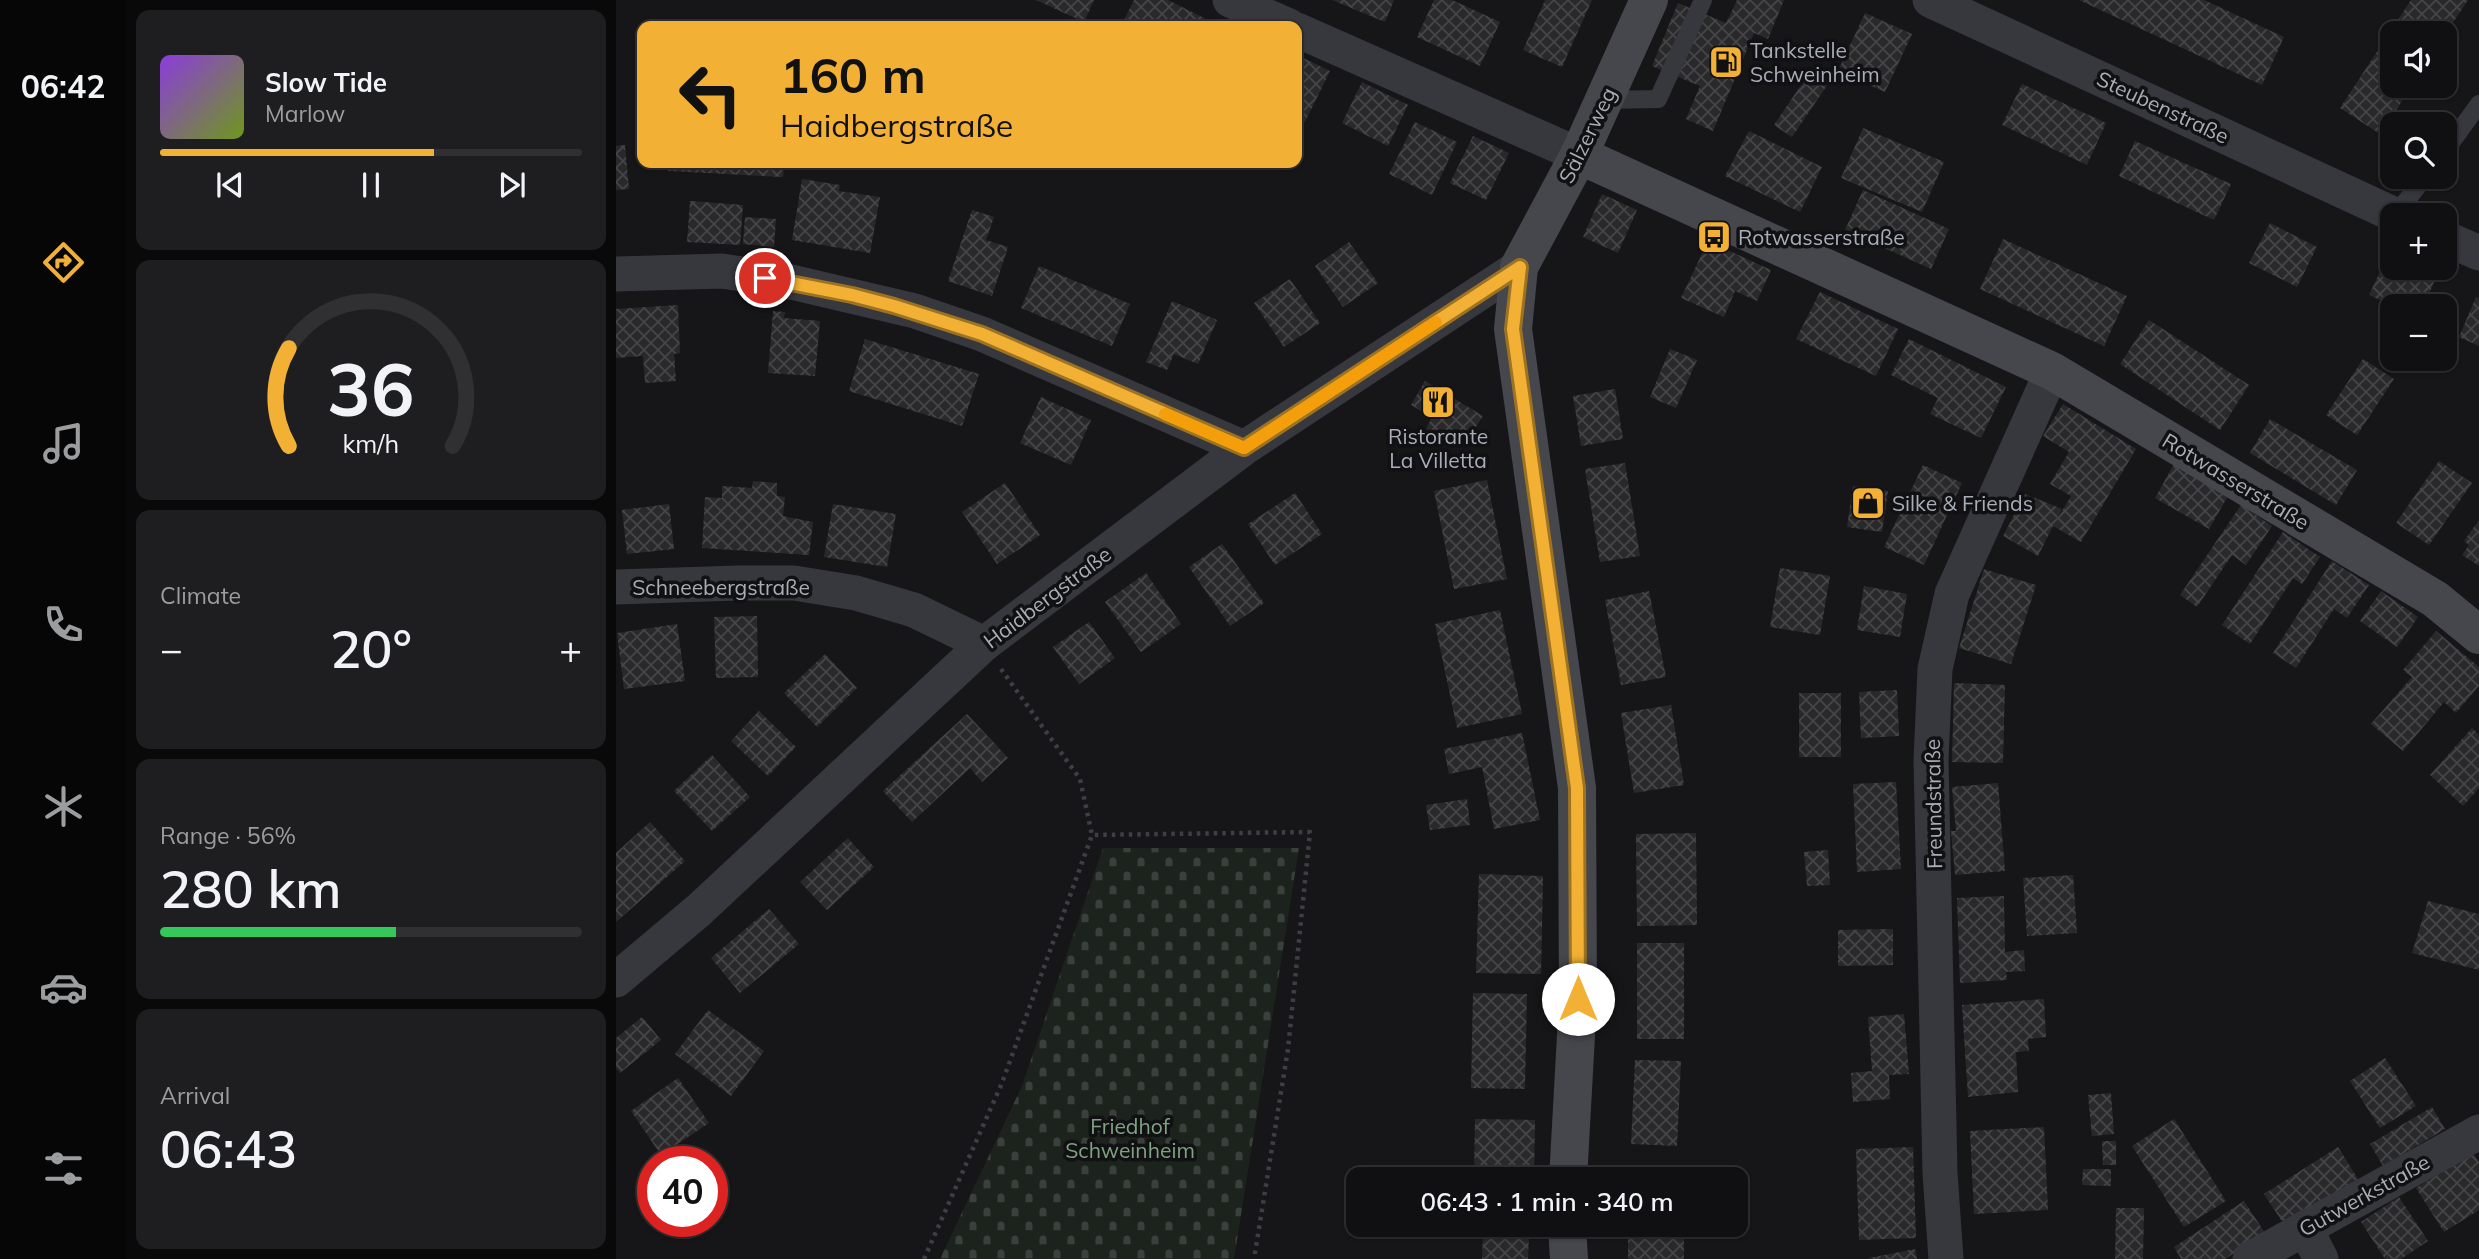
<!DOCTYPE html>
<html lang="en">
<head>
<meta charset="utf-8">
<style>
  :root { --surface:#101012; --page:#1e1e20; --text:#f1f3f6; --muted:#9c9d9f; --line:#303032; --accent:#f2b134 }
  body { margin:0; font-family:Mulish,sans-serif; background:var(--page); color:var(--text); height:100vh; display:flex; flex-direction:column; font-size:26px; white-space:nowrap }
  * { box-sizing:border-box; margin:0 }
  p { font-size:23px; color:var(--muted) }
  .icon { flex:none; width:38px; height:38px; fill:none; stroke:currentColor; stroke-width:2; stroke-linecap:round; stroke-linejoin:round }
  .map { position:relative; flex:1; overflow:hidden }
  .sheet { display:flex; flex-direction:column; gap:10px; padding:10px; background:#09090a; width:490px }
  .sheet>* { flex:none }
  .banner { position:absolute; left:21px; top:21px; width:665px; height:147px; border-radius:14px; box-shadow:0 2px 5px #0004,0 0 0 2px var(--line); background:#f2b134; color:#111; overflow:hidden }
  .controls { position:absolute; left:1764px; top:21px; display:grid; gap:14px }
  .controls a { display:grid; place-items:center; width:77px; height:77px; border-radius:14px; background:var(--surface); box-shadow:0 2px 5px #0004,0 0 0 2px var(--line); font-size:35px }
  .speed { position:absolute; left:21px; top:1146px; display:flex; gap:14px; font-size:35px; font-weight:700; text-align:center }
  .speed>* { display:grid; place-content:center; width:91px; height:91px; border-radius:50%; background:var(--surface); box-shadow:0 2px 5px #0004,0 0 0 2px var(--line); line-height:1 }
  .speed .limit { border:10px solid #d22; background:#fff; color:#111 }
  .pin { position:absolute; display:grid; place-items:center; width:60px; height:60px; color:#fff; margin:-30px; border:4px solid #fff; border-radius:50%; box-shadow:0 2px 7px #0007 }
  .me { position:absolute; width:77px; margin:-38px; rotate:0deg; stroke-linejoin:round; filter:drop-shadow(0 0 5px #0008) }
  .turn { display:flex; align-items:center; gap:24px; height:147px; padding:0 28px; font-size:32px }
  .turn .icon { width:91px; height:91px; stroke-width:2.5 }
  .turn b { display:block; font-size:49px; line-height:60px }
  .big { font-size:52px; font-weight:600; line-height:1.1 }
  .sheet .card { flex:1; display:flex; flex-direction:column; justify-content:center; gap:10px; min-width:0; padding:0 24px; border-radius:14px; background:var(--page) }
  .sheet .dial { align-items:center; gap:0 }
  .dial svg { height:182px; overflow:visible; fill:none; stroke:var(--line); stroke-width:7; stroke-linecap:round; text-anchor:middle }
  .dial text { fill:var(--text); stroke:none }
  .song { display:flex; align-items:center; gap:21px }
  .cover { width:84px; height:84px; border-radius:10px; background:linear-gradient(135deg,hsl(270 70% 55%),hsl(80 70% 35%)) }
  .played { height:7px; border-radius:4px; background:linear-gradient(90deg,var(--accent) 65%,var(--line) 65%) }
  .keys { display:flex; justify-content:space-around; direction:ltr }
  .heat { display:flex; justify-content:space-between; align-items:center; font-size:38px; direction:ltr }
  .charge { height:10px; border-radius:5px; background:linear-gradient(90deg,#34c759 56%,var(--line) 0) }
  .trip { position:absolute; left:730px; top:1167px; width:402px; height:70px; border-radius:14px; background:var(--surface); box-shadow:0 2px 5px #0004,0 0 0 2px var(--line); font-weight:600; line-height:70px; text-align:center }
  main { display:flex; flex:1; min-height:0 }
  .dock { display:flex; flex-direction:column; width:126px; justify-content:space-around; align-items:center; background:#060607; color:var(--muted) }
  .dock .icon { width:49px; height:49px }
  .dock .active { color:var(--accent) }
  .dock b { font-size:32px; color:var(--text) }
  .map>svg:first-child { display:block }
</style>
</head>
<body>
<main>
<nav class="dock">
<b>06:42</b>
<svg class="icon active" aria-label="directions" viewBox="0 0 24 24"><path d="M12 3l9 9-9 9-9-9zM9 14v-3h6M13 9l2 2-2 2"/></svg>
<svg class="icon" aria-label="music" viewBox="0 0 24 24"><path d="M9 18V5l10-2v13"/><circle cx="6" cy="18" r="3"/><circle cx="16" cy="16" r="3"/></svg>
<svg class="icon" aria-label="phone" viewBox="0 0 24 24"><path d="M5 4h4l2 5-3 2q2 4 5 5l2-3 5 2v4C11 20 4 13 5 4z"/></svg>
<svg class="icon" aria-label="climate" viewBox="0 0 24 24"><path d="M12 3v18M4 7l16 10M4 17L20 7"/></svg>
<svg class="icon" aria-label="car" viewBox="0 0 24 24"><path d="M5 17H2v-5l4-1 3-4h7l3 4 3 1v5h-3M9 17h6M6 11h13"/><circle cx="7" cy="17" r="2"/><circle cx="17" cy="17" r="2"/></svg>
<svg class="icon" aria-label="filters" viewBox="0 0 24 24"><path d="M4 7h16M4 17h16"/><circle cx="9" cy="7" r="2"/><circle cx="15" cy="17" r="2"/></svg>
</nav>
<section class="sheet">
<div class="card">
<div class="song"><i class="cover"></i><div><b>Slow Tide</b><p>Marlow</p></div></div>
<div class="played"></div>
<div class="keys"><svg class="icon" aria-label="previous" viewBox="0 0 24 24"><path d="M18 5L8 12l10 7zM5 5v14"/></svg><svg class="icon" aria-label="pause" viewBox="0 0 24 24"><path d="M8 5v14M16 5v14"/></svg><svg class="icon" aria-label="next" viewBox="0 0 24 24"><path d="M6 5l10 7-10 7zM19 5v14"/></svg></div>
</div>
<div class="card dial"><svg viewBox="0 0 100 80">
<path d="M14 69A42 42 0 1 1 86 69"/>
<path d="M14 69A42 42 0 0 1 14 26" stroke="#f2b134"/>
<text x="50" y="56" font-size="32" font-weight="700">36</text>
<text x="50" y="72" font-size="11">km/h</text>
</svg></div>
<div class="card"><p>Climate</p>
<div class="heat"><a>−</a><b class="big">20°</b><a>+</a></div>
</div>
<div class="card"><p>Range · 56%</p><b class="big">280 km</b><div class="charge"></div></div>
<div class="card"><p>Arrival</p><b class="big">06:43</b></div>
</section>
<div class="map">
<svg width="1863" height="1259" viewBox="0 0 1863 1259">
  <defs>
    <pattern id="cemetery-stones" width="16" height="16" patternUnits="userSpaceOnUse" patternTransform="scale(1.75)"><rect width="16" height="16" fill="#1c231d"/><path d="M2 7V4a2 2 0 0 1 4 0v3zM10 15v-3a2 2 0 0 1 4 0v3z" fill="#3a403c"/></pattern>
    <pattern id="building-cross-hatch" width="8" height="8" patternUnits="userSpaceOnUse" patternTransform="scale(1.75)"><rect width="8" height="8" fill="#29292c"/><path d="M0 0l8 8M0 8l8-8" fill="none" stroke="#454548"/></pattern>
  </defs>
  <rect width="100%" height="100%" fill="#161618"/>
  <path fill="url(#cemetery-stones)" d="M487,848H683L618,1259H324L406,1086Z"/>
  <g fill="url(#building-cross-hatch)">
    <path d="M420,0H478L468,22Z"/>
    <path d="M518,0H552L604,26H505Z"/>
    <path d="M716,0H778L769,22Z"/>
    <path d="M818,0H836L884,22L864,66L801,37Z"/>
    <path d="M929,0H976L946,67L907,50Z"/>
    <path d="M1121,0H1168L1152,39L1138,33L1097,131L1070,119L1084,86L1036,66L1062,3L1110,23Z"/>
    <path d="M1463,0H1588L1668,37L1646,85Z"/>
    <path d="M1795,0H1852L1830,33H1776V86H1796L1764,134L1724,108Z"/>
    <path d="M1249,13L1296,34L1269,92L1222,71Z"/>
    <path d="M681,55L714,71L689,122L681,118Z"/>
    <path d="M1196,69L1214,81L1176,137L1158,125Z"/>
    <path d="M746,82L792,105L772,146L726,123Z"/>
    <path d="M1406,84L1490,123L1471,165L1386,125Z"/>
    <path d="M799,122L841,142L816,195L773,174Z"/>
    <path d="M1247,128L1328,162L1306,212L1225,178Z"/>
    <path d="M1133,131L1206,167L1184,212L1109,176Z"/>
    <path d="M857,136L893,153L870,200L834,183Z"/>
    <path d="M1519,141L1615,184L1598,220L1503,176Z"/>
    <path d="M9,145L13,189L0,190V146Z"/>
    <path d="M52,163H168L167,177L52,171Z"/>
    <path d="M186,179L224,185L223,191L264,197L254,253L176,240Z"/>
    <path d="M1247,190L1333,229L1315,269L1229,230Z"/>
    <path d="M986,194L1021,210L1002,253L967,237Z"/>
    <path d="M74,201L127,205L124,245L71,242Z"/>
    <path d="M356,210L378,217L370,240L392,247L376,296L332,281Z"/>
    <path d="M129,217L160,219L158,247L127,244Z"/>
    <path d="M1654,223L1701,247L1681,287L1633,263Z"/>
    <path d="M1387,239L1511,296L1488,346L1364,289Z"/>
    <path d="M1092,241L1155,270L1141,301L1119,291L1108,317L1065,298Z"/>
    <path d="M733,242L762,283L727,307L699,266Z"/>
    <path d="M1773,253L1776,255V268H1804L1821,276L1807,306H1777L1753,295Z"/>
    <path d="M423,266L514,304L496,346L405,308Z"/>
    <path d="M674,279L704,323L668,347L638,303Z"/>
    <path d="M1204,292L1282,329L1260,376L1180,339Z"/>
    <path d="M1860,297L1863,298V346L1843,337Z"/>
    <path d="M556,301L601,320L582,364L558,354L551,370L530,362Z"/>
    <path d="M62,305L64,353L58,354L60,381L29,383L27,356L0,358V309Z"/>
    <path d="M157,311L169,312L168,318L204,321L199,376L152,373Z"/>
    <path d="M1533,320L1633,385L1604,430L1504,364Z"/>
    <path d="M249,339L363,374L346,426L233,391Z"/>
    <path d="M1293,339L1390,387L1365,438L1314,414L1322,398L1275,375Z"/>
    <path d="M1054,349L1081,360L1060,408L1034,397Z"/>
    <path d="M1747,359L1778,379L1741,435L1710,415Z"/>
    <path d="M809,381L867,416L852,439L839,431L832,441L810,429L816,417L795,405Z"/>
    <path d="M999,389L1007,439L965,446L957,396Z"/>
    <path d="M425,397L475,420L455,465L404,443Z"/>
    <path d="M1447,404L1520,449L1465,542L1437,526L1422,556L1387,536L1409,494L1446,509L1440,521L1455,496L1434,484L1453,452L1427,436Z"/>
    <path d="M1654,419L1741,470L1720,505L1634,453Z"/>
    <path d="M1823,461L1856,483L1813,545L1780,523Z"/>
    <path d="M1009,463L1024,556L984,562L969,469Z"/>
    <path d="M1558,464L1612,496L1593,529L1539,498Z"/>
    <path d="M1307,465L1346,483L1308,565L1268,547Z"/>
    <path d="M871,480L891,579L838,589L818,491Z"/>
    <path d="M137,481L161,483V496L169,497L167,516L197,522L193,555L86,548L89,497L106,498V486L136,488Z"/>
    <path d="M389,483L424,535L381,564L346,512Z"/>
    <path d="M1237,486L1272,491L1266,532L1231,527Z"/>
    <path d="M679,493L706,534L659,565L632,524Z"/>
    <path d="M53,504L58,549L11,554L6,510Z"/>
    <path d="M217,504L280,514L271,567L208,557Z"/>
    <path d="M1625,505L1656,526L1630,565L1616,555L1581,607L1564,595Z"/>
    <path d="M1863,520V566L1846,555L1853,545L1848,541Z"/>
    <path d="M1667,532L1704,557L1686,584L1677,578L1634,644L1606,625Z"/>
    <path d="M606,544L648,603L614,626L573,567Z"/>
    <path d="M1716,561L1753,585L1731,618L1718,609L1680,668L1657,653Z"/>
    <path d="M1164,568L1214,576L1204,635L1154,627Z"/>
    <path d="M1368,569L1420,585L1395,664L1343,648Z"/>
    <path d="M530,573L565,624L525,652L489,602Z"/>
    <path d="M1248,586L1291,594L1284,637L1241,630Z"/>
    <path d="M1033,591L1050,677L1005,685L989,600Z"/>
    <path d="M1765,591L1802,617L1781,647L1744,621Z"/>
    <path d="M884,610L906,714L841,728L819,624Z"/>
    <path d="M141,616L142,677L100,678L98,617Z"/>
    <path d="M473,622L499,658L463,684L437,647Z"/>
    <path d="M61,624L69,681L8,689L1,633Z"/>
    <path d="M1820,631L1863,667V686L1840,713L1828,702L1787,751L1755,724L1796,677L1787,670Z"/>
    <path d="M209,654L241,688L201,727L168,693Z"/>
    <path d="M1338,683L1389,685L1387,763L1336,762Z"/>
    <path d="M1281,690L1283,736L1245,738L1243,692Z"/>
    <rect x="1183" y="693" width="42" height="64"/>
    <path d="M1055,705L1068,785L1018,793L1005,713Z"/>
    <path d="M143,711L180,747L152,776L115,741Z"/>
    <path d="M351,714L392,758L366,782L354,768L296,822L267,791Z"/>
    <path d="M1856,728L1863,735V788L1847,806L1814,775Z"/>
    <path d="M906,733L924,820L878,829L866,767L833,774L828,749Z"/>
    <path d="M96,755L134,797L96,831L58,791Z"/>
    <path d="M1280,782L1285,869L1241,872L1237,784Z"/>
    <path d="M1382,783L1389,871L1339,875L1335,831H1340L1336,787Z"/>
    <path d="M851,799L854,825L814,830L810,805Z"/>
    <path d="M34,822L69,861L0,922V853Z"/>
    <path d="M1080,833L1081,925L1021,926L1020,834Z"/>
    <path d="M232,838L258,867L211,910L184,882Z"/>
    <path d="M1212,850L1214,885L1191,886L1188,852Z"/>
    <path d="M863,874L927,876L925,974L860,973Z"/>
    <path d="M1457,875L1461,933L1411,936L1407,878Z"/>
    <path d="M1388,896L1389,952L1408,950L1409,971L1390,972L1391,980L1344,983L1341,898Z"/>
    <path d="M1812,901L1863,914V970L1796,953Z"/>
    <path d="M153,909L183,944L124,993L95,958Z"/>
    <path d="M1277,929V965L1222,966V930Z"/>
    <rect x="1021" y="943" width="47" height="96"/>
    <path d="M857,993L911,994L909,1089L855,1088Z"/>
    <path d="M1428,999L1430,1037L1412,1039L1413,1051L1400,1052L1402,1092L1352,1097L1346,1005Z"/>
    <path d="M92,1010L148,1051L115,1096L59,1054Z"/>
    <path d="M1288,1014L1293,1074L1273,1075L1274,1099L1237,1102L1235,1073L1256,1071L1252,1017Z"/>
    <path d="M26,1017L45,1040L4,1073L0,1068V1038Z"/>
    <path d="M1769,1058L1800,1106L1764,1128L1734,1081Z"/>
    <path d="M1019,1060L1065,1061L1061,1146L1015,1144Z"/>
    <path d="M62,1078L93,1123L45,1155L15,1111Z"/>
    <path d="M1495,1093L1498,1134L1476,1136L1472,1095Z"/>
    <path d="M1816,1107L1829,1129L1767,1166L1754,1144Z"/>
    <path d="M859,1119L919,1120L918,1180H858Z"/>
    <path d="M1558,1119L1610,1201L1568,1227L1516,1146Z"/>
    <path d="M1428,1127L1432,1210L1358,1214L1354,1131Z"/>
    <path d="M1486,1141H1500V1165H1487Z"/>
    <path d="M1297,1147L1300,1238L1243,1240L1240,1149Z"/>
    <path d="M1722,1147L1742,1179L1669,1226L1648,1194Z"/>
    <path d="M1857,1153L1863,1162V1210L1828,1232L1800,1188Z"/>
    <path d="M1467,1169H1495V1186L1466,1185Z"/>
    <path d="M1068,1176V1180H1011V1177Z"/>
    <path d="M1783,1197L1812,1241L1785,1259H1769L1745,1222Z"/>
    <path d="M1628,1201L1649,1233L1609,1259H1565L1558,1247Z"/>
    <path d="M1500,1208H1528L1527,1259H1499Z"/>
    <rect x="1012" y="1225" width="56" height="34"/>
    <path d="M867,1235H913L912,1259H866Z"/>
    <path d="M1299,1249L1301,1259H1253V1258Z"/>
  </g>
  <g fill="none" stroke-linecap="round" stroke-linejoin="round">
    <g stroke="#3d3f44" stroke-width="4.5" stroke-dasharray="3.5 5" stroke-linecap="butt">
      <path d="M385,669L464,779L476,835L694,832L672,1049L638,1259"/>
      <path d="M308,1259L386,1083L476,835"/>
    </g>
    <g stroke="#37383d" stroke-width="18">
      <path d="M988,100L1042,99L1087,0"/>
      <path d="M1829,151L1863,104"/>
      <path d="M1779,215L1809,177"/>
    </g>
    <g stroke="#37383d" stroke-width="35">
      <path d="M614,0L673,26"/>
      <path d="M1314,0L1779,215"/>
      <path d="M681,30L963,155"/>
      <path d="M1829,238L1863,253"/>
      <path d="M0,274L106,271L171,281L299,311L366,334L628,448"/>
      <path d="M0,587L122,583H178L240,593L298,610L368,644"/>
      <path d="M0,980L83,910L368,644L628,448L903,267"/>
      <path d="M1689,1228L1705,1259"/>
      <path d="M1330,1259L1324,1173L1315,760L1319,669L1336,594L1436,371"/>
      <path d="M1634,1259L1863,1132"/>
    </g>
    <g stroke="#45474d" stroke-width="38">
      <path d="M963,155L1436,371L1819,599L1863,635"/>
      <path d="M952,1180L962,999L961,788L897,329L903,267L963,155L1033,0"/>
      <path d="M951,1225L953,1259"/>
    </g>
  </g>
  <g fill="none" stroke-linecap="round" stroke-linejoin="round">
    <g stroke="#9d7322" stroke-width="18">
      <path id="route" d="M149,278L236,295L278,306L366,334L628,448L904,267L897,329L961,788L962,999"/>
    </g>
    <use href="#route" stroke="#f2b134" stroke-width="12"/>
    <path stroke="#f59e0b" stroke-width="12" d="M549,414L628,448L820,322"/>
  </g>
  <defs>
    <g id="fuel-square" transform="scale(1.75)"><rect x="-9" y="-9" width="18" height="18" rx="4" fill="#f2b134" stroke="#111113"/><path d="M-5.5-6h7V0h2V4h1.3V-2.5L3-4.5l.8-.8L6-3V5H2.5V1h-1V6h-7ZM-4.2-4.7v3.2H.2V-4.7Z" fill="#111"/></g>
    <g id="bus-square" transform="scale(1.75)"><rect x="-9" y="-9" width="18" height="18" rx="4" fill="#f2b134" stroke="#111113"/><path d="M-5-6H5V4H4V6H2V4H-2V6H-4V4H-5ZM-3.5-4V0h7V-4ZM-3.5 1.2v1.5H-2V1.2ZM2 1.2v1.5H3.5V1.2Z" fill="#111"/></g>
    <g id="restaurant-square" transform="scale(1.75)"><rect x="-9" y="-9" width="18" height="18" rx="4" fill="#f2b134" stroke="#111113"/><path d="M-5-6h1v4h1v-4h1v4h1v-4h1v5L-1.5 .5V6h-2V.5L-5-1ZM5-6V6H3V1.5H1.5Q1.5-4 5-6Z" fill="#111"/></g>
    <g id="shop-square" transform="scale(1.75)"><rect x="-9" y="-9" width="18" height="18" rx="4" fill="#f2b134" stroke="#111113"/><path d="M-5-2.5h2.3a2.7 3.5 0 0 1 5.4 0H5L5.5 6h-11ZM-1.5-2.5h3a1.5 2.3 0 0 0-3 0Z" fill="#111"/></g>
  </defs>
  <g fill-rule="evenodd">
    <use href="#fuel-square" x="1110" y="62"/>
    <use href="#bus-square" x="1098" y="237"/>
    <use href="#restaurant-square" x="822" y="402"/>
    <use href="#shop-square" x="1252" y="503"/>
  </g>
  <g text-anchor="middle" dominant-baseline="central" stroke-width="7" stroke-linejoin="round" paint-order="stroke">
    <g font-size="21" fill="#a8adb8" stroke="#111113" text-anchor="start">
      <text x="1134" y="50">Tankstelle<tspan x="1134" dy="24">Schweinheim</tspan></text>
      <text x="1122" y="237">Rotwasserstraße</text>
      <text x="822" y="436" text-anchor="middle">Ristorante<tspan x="822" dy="24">La Villetta</tspan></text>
      <text x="1276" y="503">Silke &amp; Friends</text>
    </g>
    <g font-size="21" fill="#a8adb8" stroke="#111113">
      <text transform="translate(1547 107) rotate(25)">Steubenstraße</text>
      <text transform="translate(971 135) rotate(-64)">Sälzerweg</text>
      <text transform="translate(1620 481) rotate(31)">Rotwasserstraße</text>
      <text x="105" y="587">Schneebergstraße</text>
      <text transform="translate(431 597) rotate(-37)">Haidbergstraße</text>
      <text transform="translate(1317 804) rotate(-91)">Freundstraße</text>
      <text transform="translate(1748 1195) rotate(-29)">Gutwerkstraße</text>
    </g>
    <g font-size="21" fill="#7fa381" stroke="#111113">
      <text x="514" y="1126">Friedhof<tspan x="514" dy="24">Schweinheim</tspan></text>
    </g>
  </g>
</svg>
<div class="controls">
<a><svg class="icon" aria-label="sound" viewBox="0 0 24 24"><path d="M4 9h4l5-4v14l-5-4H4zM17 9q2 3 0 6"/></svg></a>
<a><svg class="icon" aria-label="search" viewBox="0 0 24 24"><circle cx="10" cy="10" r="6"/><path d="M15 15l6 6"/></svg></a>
<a>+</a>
<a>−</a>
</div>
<div class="speed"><div class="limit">40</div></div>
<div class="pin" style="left:149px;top:278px;background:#d93025"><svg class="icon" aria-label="arrive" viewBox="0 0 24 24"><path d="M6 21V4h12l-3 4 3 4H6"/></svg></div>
<svg class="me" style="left:962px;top:999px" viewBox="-20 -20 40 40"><circle r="19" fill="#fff"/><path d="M0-13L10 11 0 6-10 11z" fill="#f2b134"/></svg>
<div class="trip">06:43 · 1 min · 340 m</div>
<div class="banner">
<div class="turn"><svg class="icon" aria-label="left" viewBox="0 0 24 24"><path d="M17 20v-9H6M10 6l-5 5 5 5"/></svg><div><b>160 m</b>Haidbergstraße</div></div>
</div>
</div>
</main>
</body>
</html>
